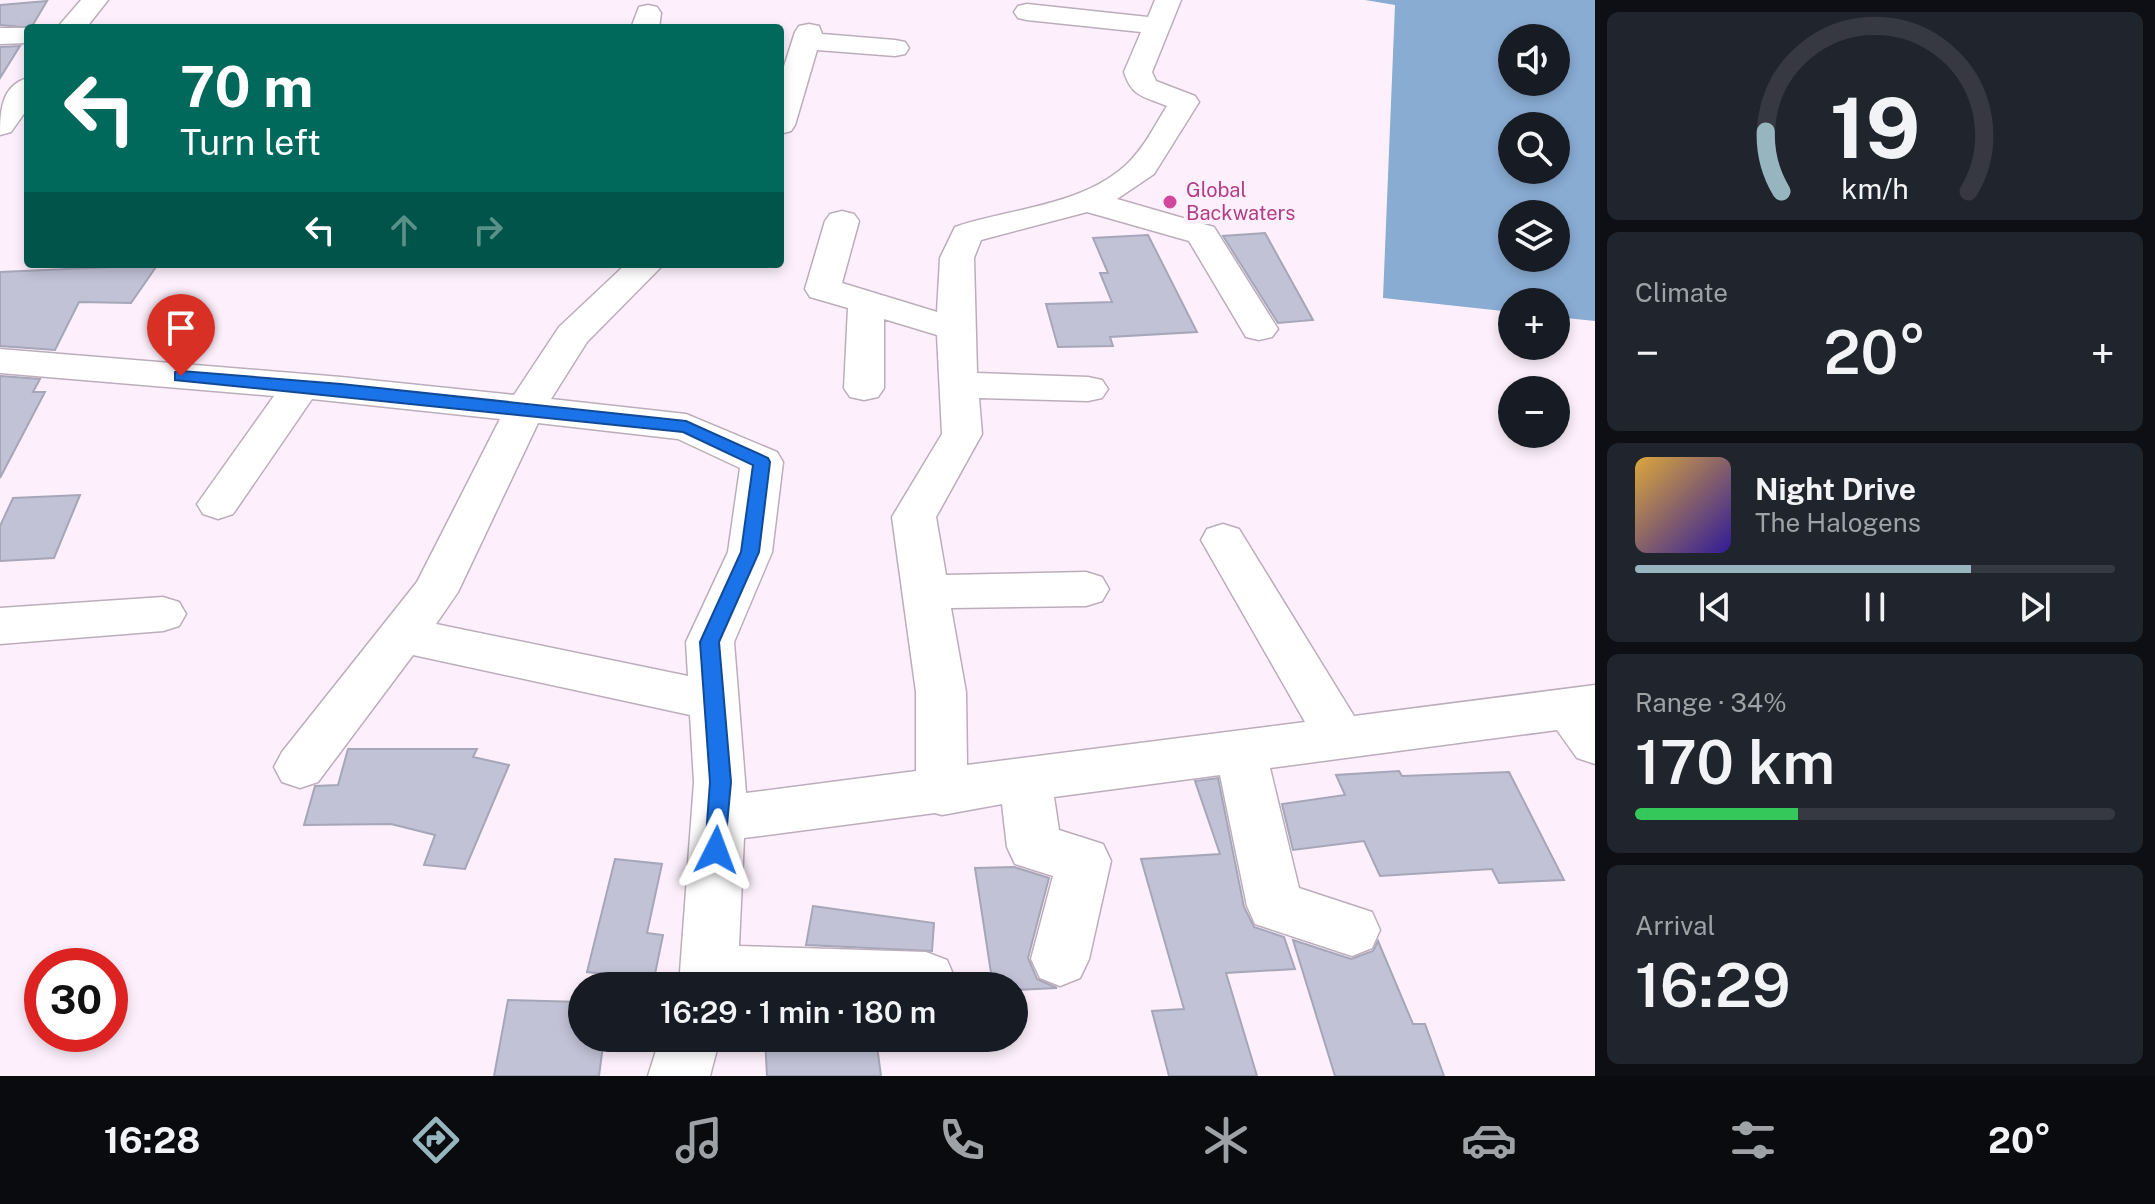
<!DOCTYPE html>
<html lang="en">
<head>
<meta charset="utf-8">
<style>
  :root { --surface:#171b24; --page:#20242c; --text:#f1f3f6; --muted:#9ea1a6; --line:#363941; --accent:#96b5bf }
  body { margin:0; font-family:"Public Sans",sans-serif; background:var(--page); color:var(--text); height:100vh; display:flex; flex-direction:column; font-size:30px; white-space:nowrap }
  * { box-sizing:border-box; margin:0 }
  p { font-size:26px; color:var(--muted) }
  .icon { flex:none; width:44px; height:44px; fill:none; stroke:currentColor; stroke-width:2; stroke-linecap:round; stroke-linejoin:round }
  .map { position:relative; flex:1; overflow:hidden }
  .panel { display:flex; flex-direction:column; gap:12px; padding:12px; background:#0d0f14; width:560px }
  .panel>* { flex:none }
  .hud { position:absolute; left:24px; top:24px; width:760px; height:244px; border-radius:8px; box-shadow:0 4px 12px #0003; background:#00695c; color:#fff; overflow:hidden }
  .tools { position:absolute; left:1498px; top:24px; display:grid; gap:16px }
  .tools a { display:grid; place-items:center; width:72px; height:72px; border-radius:50%; background:var(--surface); box-shadow:0 4px 12px #0003; font-size:40px }
  .speed { position:absolute; left:24px; top:948px; display:flex; gap:16px; font-size:40px; font-weight:700; text-align:center }
  .speed>* { display:grid; place-content:center; width:104px; height:104px; border-radius:50%; background:var(--surface); box-shadow:0 4px 12px #0003; line-height:1 }
  .speed .limit { border:12px solid #d22; background:#fff; color:#111 }
  .pin { position:absolute; display:grid; place-items:center; width:68px; height:68px; color:#fff; margin:-82px -34px; border-radius:50% 50% 50% 0; rotate:-45deg; box-shadow:0 0 8px #0007 }
  .pin .icon { rotate:45deg }
  .me { position:absolute; width:88px; margin:-44px; rotate:3deg; stroke-linejoin:round; filter:drop-shadow(0 0 6px #0008) }
  .turn { display:flex; align-items:center; gap:28px; height:168px; padding:0 24px; font-size:36px }
  .turn .icon { width:104px; height:104px; stroke-width:2.5 }
  .turn b { display:block; font-size:56px; line-height:68px }
  .lanes { display:flex; align-items:center; height:76px; padding:0 24px; background:#0003; justify-content:center; gap:40px; direction:ltr }
  .lanes .off { opacity:.35 }
  .big { font-size:60px; font-weight:600; line-height:1.1 }
  .panel .tile { flex:1; display:flex; flex-direction:column; justify-content:center; gap:12px; min-width:0; padding:0 28px; border-radius:12px; background:var(--page) }
  .panel .dial { align-items:center; gap:0 }
  .dial svg { height:208px; overflow:visible; fill:none; stroke:var(--line); stroke-width:7; stroke-linecap:round; text-anchor:middle }
  .dial text { fill:var(--text); stroke:none }
  .song { display:flex; align-items:center; gap:24px }
  .cover { width:96px; height:96px; border-radius:12px; background:linear-gradient(135deg,hsl(40 70% 55%),hsl(250 70% 35%)) }
  .played { height:8px; border-radius:4px; background:linear-gradient(90deg,var(--accent) 70%,var(--line) 70%) }
  .keys { display:flex; justify-content:space-around; direction:ltr }
  .heat { display:flex; justify-content:space-between; align-items:center; font-size:44px; direction:ltr }
  .charge { height:12px; border-radius:6px; background:linear-gradient(90deg,#34c759 34%,var(--line) 0) }
  .trip { position:absolute; left:568px; top:972px; width:460px; height:80px; border-radius:40px; background:var(--surface); box-shadow:0 4px 12px #0003; font-weight:600; line-height:80px; text-align:center }
  .tab-bar { display:flex; height:128px; justify-content:space-around; align-items:center; background:#090b0e; color:var(--muted) }
  .tab-bar .icon { width:56px; height:56px }
  .tab-bar .active { color:var(--accent) }
  .tab-bar b { font-size:36px; color:var(--text) }
  main { display:flex; flex:1; min-height:0 }
  .map>svg:first-child { display:block }
</style>
</head>
<body>
<main>
<div class="map">
<svg width="1595" height="1076" viewBox="0 0 1595 1076">
  <rect width="100%" height="100%" fill="#fdf0fc"/>
  <path fill="#89acd3" fill-rule="evenodd" d="M1365,0H1595V321L1556,317V302H1512V312L1383,298L1395,5ZM1512,38H1556V82H1512ZM1512,126H1556V170H1512ZM1512,214H1556V258H1512Z"/>
  <g fill="#c1c2d5" stroke="#a6a6b9" stroke-width="2">
    <path d="M47,1L31,28L0,25V5Z"/>
    <path d="M20,46L0,78V47Z"/>
    <path d="M1265,233L1313,320L1278,323L1223,236Z"/>
    <path d="M1148,235L1197,332L1110,337L1113,346L1058,347L1046,304L1112,302L1100,273H1108L1093,238Z"/>
    <path d="M113,264H158L131,303L79,302L55,350L0,346V272L111,267Z"/>
    <path d="M0,376L40,379L33,392H45L0,478Z"/>
    <path d="M80,495L54,558L0,561V526L13,498Z"/>
    <path d="M348,749H477L473,757L509,765L465,869L424,865L435,835L391,824L304,825L315,786L338,785Z"/>
    <path d="M1399,771L1402,776L1509,772L1564,880L1499,883L1492,869L1380,876L1364,841L1293,850L1282,804L1345,795L1336,775Z"/>
    <path d="M1218,778L1244,907L1254,927L1284,937L1295,969L1226,973L1257,1076H1169L1152,1011L1184,1009L1141,859L1220,854L1195,781Z"/>
    <path d="M615,859L662,864L647,933L663,935L654,979L587,972Z"/>
    <path d="M1014,867L1049,878L1028,958L1037,979L1057,988L1014,990V986H993L975,868Z"/>
    <path d="M813,906L934,923L932,951L806,945Z"/>
    <path d="M1293,940L1351,959L1373,951L1378,941L1413,1024H1425L1444,1076H1335Z"/>
    <path d="M508,1000L582,1002V1038H604L599,1076H494Z"/>
    <path d="M765,1038H876L881,1076H767Z"/>
  </g>
  <g fill="none" stroke-linecap="round" stroke-linejoin="round">
    <g stroke="#bcadbb" stroke-width="3">
      <g id="minor">
        <path d="M81,0H108L86,28H57Z"/>
        <path d="M1155,0H1181L1152,72L1156,81L1195,96L1199,102L1154,174L1117,199L1214,227L1278,329L1272,337L1259,340L1246,337L1189,241L1087,212L981,240L974,258L977,373L1088,377L1102,380L1108,389L1102,398L1088,401L979,398L982,434L936,517L946,575L1086,572L1102,577L1109,589L1102,601L1086,606L951,608L966,692L967,765L1305,722L1201,540L1207,529L1223,524L1239,529L1354,716L1595,685V764L1577,758L1557,730L1270,768L1299,888L1372,912L1380,930L1372,948L1352,956L1255,924L1247,906L1220,775L1054,797L1059,830L1103,844L1111,861L1089,959L1080,978L1060,986L1040,978L1031,959L1053,876L1015,864L1007,847L1002,804L942,815L935,813L744,838L739,946L926,952L947,960L955,979L952,986H676L680,972L694,782L690,715L413,655L318,782L300,788L282,782L274,767L282,752L417,582L500,419L312,399L233,514L218,519L203,514L197,504L274,396L0,373V349L341,377L514,395L559,327L626,264H664L587,342L551,399L686,414L777,452L783,462L772,552L734,642L746,793L916,771V692L892,517L942,434L937,335L884,319V388L878,397L864,400L850,397L844,388L848,308L810,297L805,289L825,221L830,214L842,211L854,214L859,221L842,283L937,312L940,258L955,227C1010,208 1085,206 1129,162C1145,146 1155,125 1167,106C1143,96 1132,97 1124,72L1141,32L1027,20L1018,18L1014,12L1018,6L1027,4L1148,17ZM538,423L678,439L740,468L728,552L686,642L688,676L436,624L458,592Z"/>
        <path d="M648,5L657,7L661,13L659,28H631L639,7Z"/>
        <path d="M809,24L819,26L822,34L895,40L905,42L909,48L905,54L895,56L817,50L795,125L791,131L780,134V79L795,32L799,26Z"/>
        <path d="M0,28H33H28V43L0,44Z"/>
        <path d="M28,78V108L11,132L0,135C0,112 1,85 28,78Z"/>
        <path d="M163,597L179,602L186,614L179,626L163,631L0,644V608Z"/>
        <path d="M660,1038H720L710,1076H648Z"/>
      </g>
    </g>
    <use href="#minor" fill="#fff" fill-rule="evenodd"/>
  </g>
  <path fill="#1a73e8" stroke="#114b97" stroke-width="2" d="M181,371L341,384L686,421L768,458L770,462L759,552L719,642L731,782L724,857L716,860L708,857L705,850L710,782L700,642L741,552L753,465L683,432L175,380V372Z"/>
  <circle fill="#d1479c" stroke="#fdf0fc" stroke-width="3" cx="1170" cy="202" r="8"/>
  <g text-anchor="middle" dominant-baseline="central" stroke-width="8" stroke-linejoin="round" paint-order="stroke">
    <g font-size="20" fill="#b23c85" stroke="#fdf0fc" text-anchor="start">
      <text x="1186" y="190">Global<tspan x="1186" dy="23">Backwaters</tspan></text>
    </g>
  </g>
</svg>
<div class="tools">
<a><svg class="icon" aria-label="sound" viewBox="0 0 24 24"><path d="M4 9h4l5-4v14l-5-4H4zM17 9q2 3 0 6"/></svg></a>
<a><svg class="icon" aria-label="search" viewBox="0 0 24 24"><circle cx="10" cy="10" r="6"/><path d="M15 15l6 6"/></svg></a>
<a><svg class="icon" aria-label="layers" viewBox="0 0 24 24"><path d="M12 4l9 5-9 5-9-5zM3 14l9 5 9-5"/></svg></a>
<a>+</a>
<a>−</a>
</div>
<div class="speed"><div class="limit">30</div></div>
<div class="pin" style="left:181px;top:376px;background:#d93025"><svg class="icon" aria-label="arrive" viewBox="0 0 24 24"><path d="M6 21V4h12l-3 4 3 4H6"/></svg></div>
<svg class="me" style="left:716px;top:850px" viewBox="-20 -20 40 40"><path d="M0-17L14 15 0 8-14 15z" fill="#1a73e8" stroke="#fff" stroke-width="4"/></svg>
<div class="trip">16:29 · 1 min · 180 m</div>
<div class="hud">
<div class="turn"><svg class="icon" aria-label="left" viewBox="0 0 24 24"><path d="M17 20v-9H6M10 6l-5 5 5 5"/></svg><div><b>70 m</b>Turn left</div></div>
<div class="lanes"><svg class="icon" aria-label="left" viewBox="0 0 24 24"><path d="M17 20v-9H6M10 6l-5 5 5 5"/></svg><svg class="icon off" aria-label="ahead" viewBox="0 0 24 24"><path d="M12 20V5M6 11l6-6 6 6"/></svg><svg class="icon off" aria-label="right" viewBox="0 0 24 24"><path d="M7 20v-9h11M14 6l5 5-5 5"/></svg></div>
</div>
</div>
<section class="panel">
<div class="tile dial"><svg viewBox="0 0 100 80">
<path d="M14 69A42 42 0 1 1 86 69"/>
<path d="M14 69A42 42 0 0 1 8 46" stroke="#96b5bf"/>
<text x="50" y="56" font-size="32" font-weight="700">19</text>
<text x="50" y="72" font-size="11">km/h</text>
</svg></div>
<div class="tile"><p>Climate</p>
<div class="heat"><a>−</a><b class="big">20°</b><a>+</a></div>
</div>
<div class="tile">
<div class="song"><i class="cover"></i><div><b>Night Drive</b><p>The Halogens</p></div></div>
<div class="played"></div>
<div class="keys"><svg class="icon" aria-label="previous" viewBox="0 0 24 24"><path d="M18 5L8 12l10 7zM5 5v14"/></svg><svg class="icon" aria-label="pause" viewBox="0 0 24 24"><path d="M8 5v14M16 5v14"/></svg><svg class="icon" aria-label="next" viewBox="0 0 24 24"><path d="M6 5l10 7-10 7zM19 5v14"/></svg></div>
</div>
<div class="tile"><p>Range · 34%</p><b class="big">170 km</b><div class="charge"></div></div>
<div class="tile"><p>Arrival</p><b class="big">16:29</b></div>
</section>
</main>
<nav class="tab-bar">
<b>16:28</b>
<svg class="icon active" aria-label="directions" viewBox="0 0 24 24"><path d="M12 3l9 9-9 9-9-9zM9 14v-3h6M13 9l2 2-2 2"/></svg>
<svg class="icon" aria-label="music" viewBox="0 0 24 24"><path d="M9 18V5l10-2v13"/><circle cx="6" cy="18" r="3"/><circle cx="16" cy="16" r="3"/></svg>
<svg class="icon" aria-label="phone" viewBox="0 0 24 24"><path d="M5 4h4l2 5-3 2q2 4 5 5l2-3 5 2v4C11 20 4 13 5 4z"/></svg>
<svg class="icon" aria-label="climate" viewBox="0 0 24 24"><path d="M12 3v18M4 7l16 10M4 17L20 7"/></svg>
<svg class="icon" aria-label="car" viewBox="0 0 24 24"><path d="M5 17H2v-5l4-1 3-4h7l3 4 3 1v5h-3M9 17h6M6 11h13"/><circle cx="7" cy="17" r="2"/><circle cx="17" cy="17" r="2"/></svg>
<svg class="icon" aria-label="filters" viewBox="0 0 24 24"><path d="M4 7h16M4 17h16"/><circle cx="9" cy="7" r="2"/><circle cx="15" cy="17" r="2"/></svg>
<b>20°</b>
</nav>
</body>
</html>
